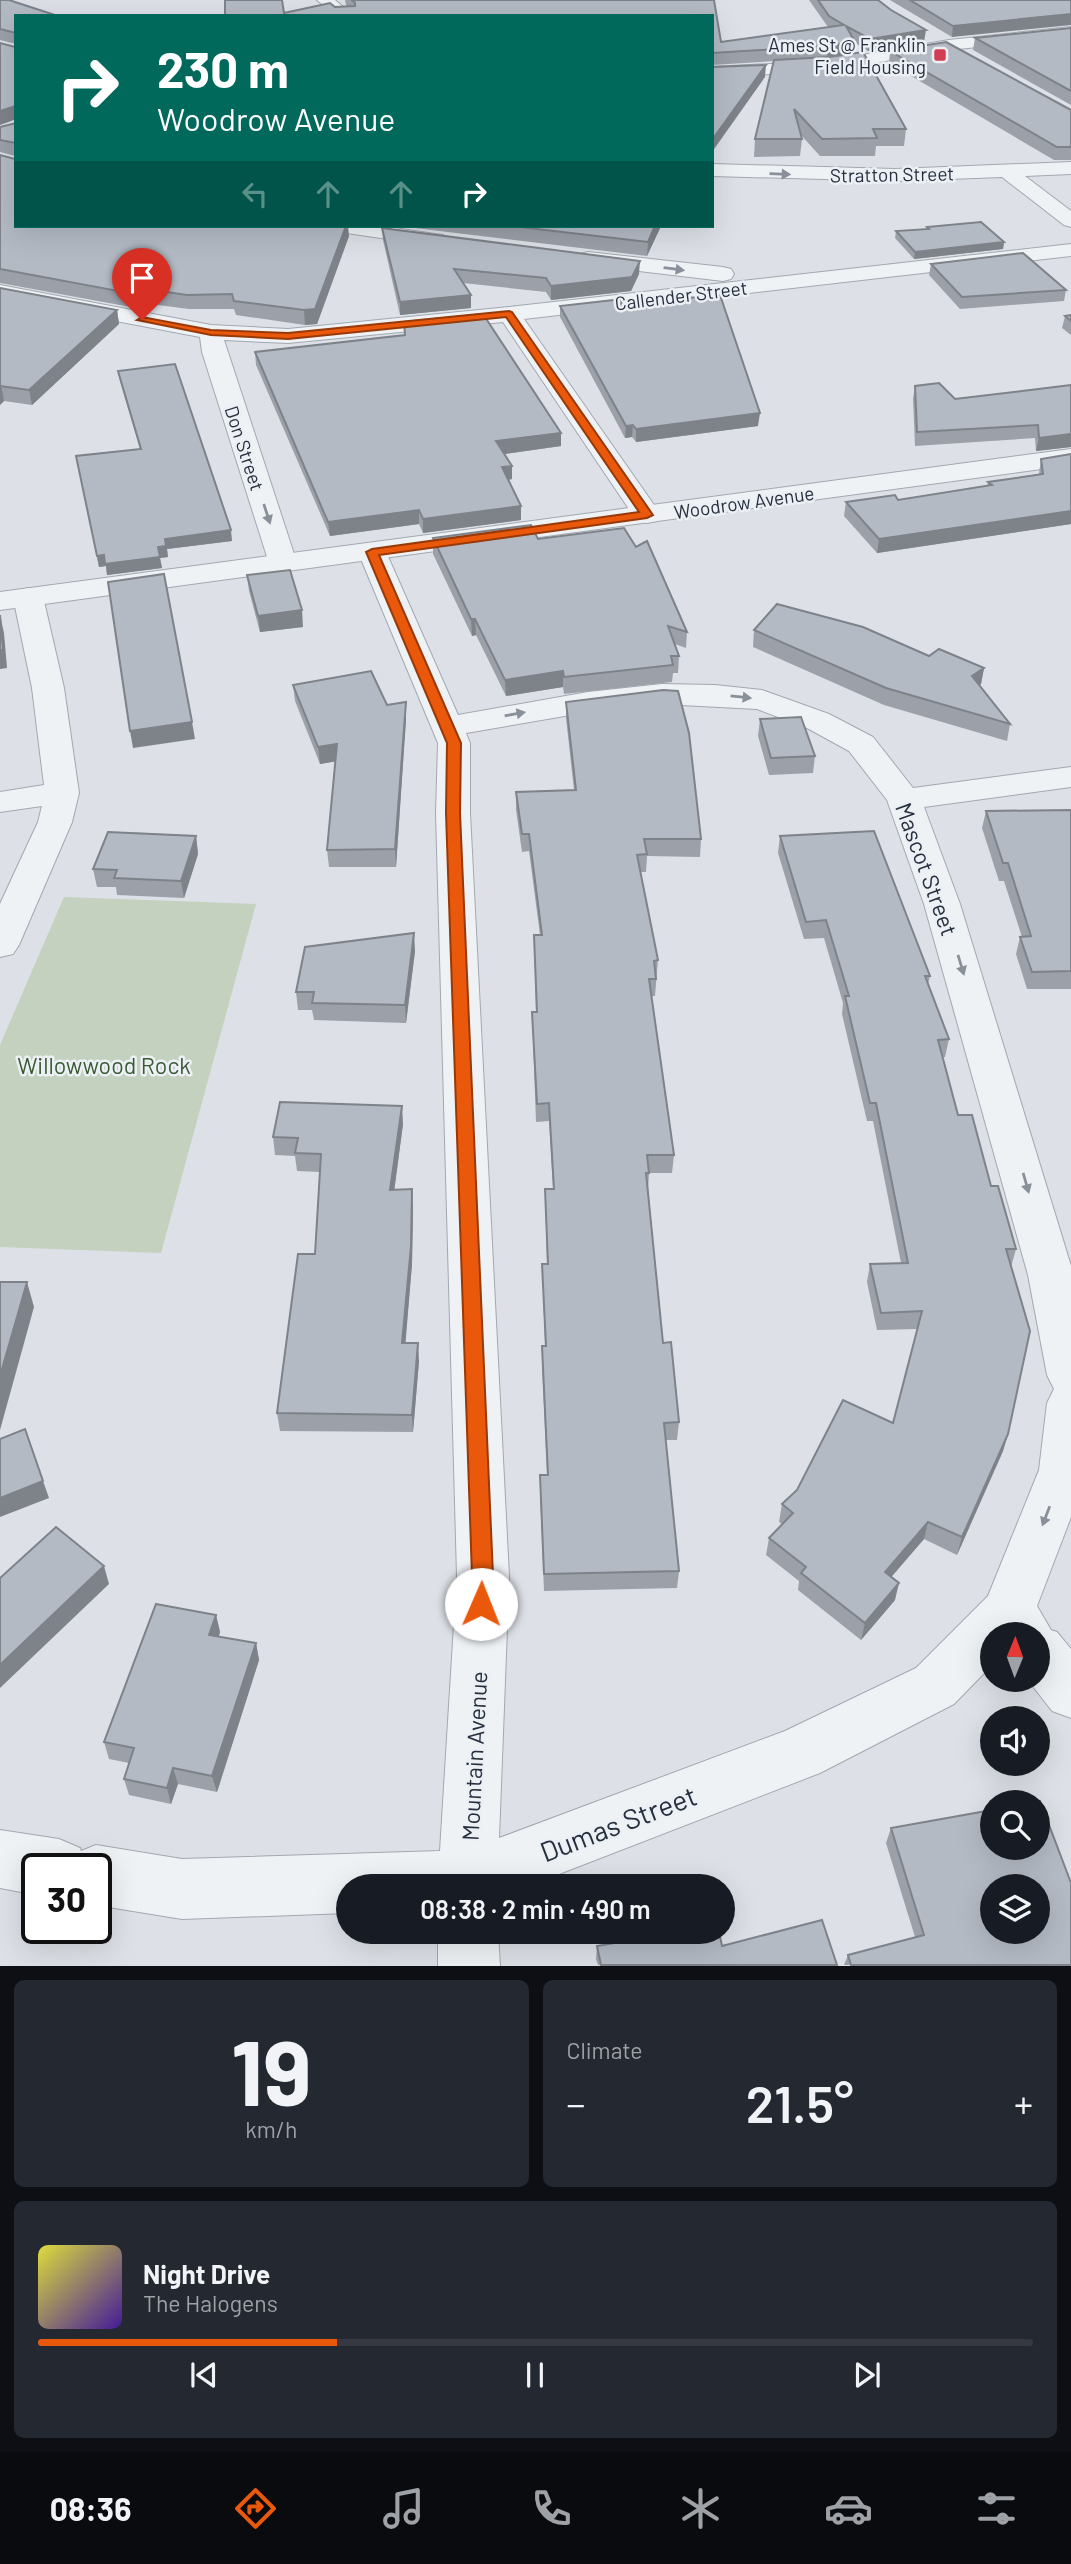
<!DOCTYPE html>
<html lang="en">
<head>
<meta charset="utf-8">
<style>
  :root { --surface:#171b24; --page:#242831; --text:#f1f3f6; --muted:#9ea1a6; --line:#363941; --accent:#ea580c }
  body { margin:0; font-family:Barlow,sans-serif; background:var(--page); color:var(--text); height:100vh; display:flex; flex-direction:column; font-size:26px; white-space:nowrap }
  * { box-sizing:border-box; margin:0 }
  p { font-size:23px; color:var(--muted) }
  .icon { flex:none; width:38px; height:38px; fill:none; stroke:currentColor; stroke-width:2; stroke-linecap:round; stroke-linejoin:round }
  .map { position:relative; height:1966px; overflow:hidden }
  .drawer { display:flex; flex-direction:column; gap:14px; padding:14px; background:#0d0f14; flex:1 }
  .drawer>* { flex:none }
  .hud { position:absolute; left:14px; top:14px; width:700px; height:214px; border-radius:0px; box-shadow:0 7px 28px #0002; background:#00695c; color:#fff; overflow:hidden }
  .needle { width:46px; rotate:1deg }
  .controls { position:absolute; left:980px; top:1622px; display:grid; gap:14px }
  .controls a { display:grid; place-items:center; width:70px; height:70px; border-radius:50%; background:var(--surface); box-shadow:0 7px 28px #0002; font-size:35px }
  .speed { position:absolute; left:21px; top:1853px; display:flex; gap:14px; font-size:35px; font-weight:700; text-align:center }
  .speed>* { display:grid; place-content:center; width:91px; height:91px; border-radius:50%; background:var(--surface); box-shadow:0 7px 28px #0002; line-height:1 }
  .speed .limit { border:4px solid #111; border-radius:10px; background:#fff; color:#111 }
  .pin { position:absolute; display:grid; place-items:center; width:60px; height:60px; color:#fff; margin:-72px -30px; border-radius:50% 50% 50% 0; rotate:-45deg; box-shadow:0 0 7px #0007 }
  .pin .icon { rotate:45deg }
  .me { position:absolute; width:77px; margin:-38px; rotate:1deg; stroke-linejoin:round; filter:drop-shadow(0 0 5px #0008) }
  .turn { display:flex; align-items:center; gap:24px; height:147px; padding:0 28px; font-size:32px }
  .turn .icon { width:91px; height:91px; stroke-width:2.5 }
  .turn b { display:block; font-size:49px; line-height:60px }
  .lanes { display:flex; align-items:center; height:66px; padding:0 28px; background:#0003; justify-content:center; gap:35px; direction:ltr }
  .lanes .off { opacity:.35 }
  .big { font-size:52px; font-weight:600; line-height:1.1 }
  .drawer .widget { flex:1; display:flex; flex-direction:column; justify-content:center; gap:10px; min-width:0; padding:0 24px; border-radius:10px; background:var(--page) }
  .drawer .dial { align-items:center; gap:0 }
  .dial b { font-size:91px; line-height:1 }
  .song { display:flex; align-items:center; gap:21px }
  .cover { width:84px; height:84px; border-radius:10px; background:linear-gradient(135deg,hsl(60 70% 55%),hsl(260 70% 35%)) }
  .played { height:7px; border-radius:4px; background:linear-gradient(90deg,var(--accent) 30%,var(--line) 30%) }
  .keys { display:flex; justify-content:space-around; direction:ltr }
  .heat { display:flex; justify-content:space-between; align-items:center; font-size:38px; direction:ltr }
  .drawer .tiles { flex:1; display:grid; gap:14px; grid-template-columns:1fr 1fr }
  .widget:last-child { grid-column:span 2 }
  .trip { position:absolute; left:336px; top:1874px; width:399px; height:70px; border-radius:35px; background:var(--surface); box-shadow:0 7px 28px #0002; font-weight:600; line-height:70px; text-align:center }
  .menu { display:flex; height:112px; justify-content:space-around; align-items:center; background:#090b0e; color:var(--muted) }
  .menu .icon { width:49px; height:49px }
  .menu .current { color:var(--accent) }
  .menu b { font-size:32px; color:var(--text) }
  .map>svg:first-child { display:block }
</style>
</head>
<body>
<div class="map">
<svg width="1071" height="1966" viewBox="0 0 1071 1966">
  <rect width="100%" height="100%" fill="#dde1e7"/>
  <path fill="#c3d1be" d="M64,897L256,904L161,1253L0,1247V1045Z"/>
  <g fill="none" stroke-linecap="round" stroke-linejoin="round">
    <g stroke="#a2a8b1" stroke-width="2">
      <g id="minor">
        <path d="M317,0H335L354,16H336Z"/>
        <path d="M1071,27V37L949,50L827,71L712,77V67L827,61L949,40Z"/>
        <path d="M1071,162V174L1025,176L1071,211V227L1064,225L1002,177L895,181L712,176V164L895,169Z"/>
        <path d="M330,226H381L435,234L443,235L446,240L443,245L435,246L340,232L333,230Z"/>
        <path d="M1071,244V256L524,319L661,515L657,521L647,523L637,521L503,322L288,343L224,340L297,563L293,569L283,572L273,569L269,563L202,352L200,337L0,299V285L211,325L288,329L509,307Z"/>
        <path d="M588,252L723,267L731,269L734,274L731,279L723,281L580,264L577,259L580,254Z"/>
        <path d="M372,543L382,546L386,552L458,715L588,692L662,684L715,685L762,690L829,714L873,737L913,788L1071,767V787L924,807L960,904L1071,1266V1517L1037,1606L1051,1630L1057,1632L1071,1649V1718L1052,1711L1028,1680H1038V1634H992V1665L954,1704L820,1773L528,1886H348V1913L182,1919L96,1905V1869H37V1895L0,1888V1830L59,1839L80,1848L81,1851L96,1845L182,1859L440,1851L457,1576L436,813L438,743L358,552L362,546ZM662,704L757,709L807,728L849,751L887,800L924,904L1028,1275L1047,1375L1054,1389L1047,1403L1039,1470L988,1596L916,1668L785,1731L499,1838L509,1576L470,813V743L466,733L588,712Z"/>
        <path d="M28,588L38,591L43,597L64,688L79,793L72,822L19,945L13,954L0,957V904L38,822L42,806L0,812V792L44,785L32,688L13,597L18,591Z"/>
        <path d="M438,1932H498L500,1966H438Z"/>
      </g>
    </g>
    <g stroke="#a2a8b1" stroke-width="2">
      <path id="tertiary" d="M1071,449V465L0,610V592Z"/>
    </g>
    <use href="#minor" fill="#eff2f5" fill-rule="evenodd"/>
    <use href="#tertiary" fill="#eff2f5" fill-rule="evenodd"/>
  </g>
  <g fill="#9ba0a9">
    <path d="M0,0L58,16L16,119L0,125L16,44L0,40Z"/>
    <path d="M345,0H714L721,42L828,27L809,0H878L924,42L868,51L855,43L854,53L906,129L904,146H876L875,156H820L801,135L802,139L800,156L754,157L755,139L774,61L712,65V16L284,13L347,7L346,5Z"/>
    <path d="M890,0H1071L952,37Z"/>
    <path d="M1071,28V105L973,50L975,38Z"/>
    <path d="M890,51L1071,110V160H1054L889,63Z"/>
    <path d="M0,127L349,236L317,324L305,325L236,315L234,309H189L142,303L136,308L0,283V155L15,159V156L0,152Z"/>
    <path d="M398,226H661L647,256Z"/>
    <path d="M927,227L1004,242L1003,249L914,259L895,238L896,231L926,229Z"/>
    <path d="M382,228L639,274L631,291L551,300L546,292L463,283L471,308L400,315L383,240Z"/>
    <path d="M931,264L1066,290L1064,301L960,309L929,275Z"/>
    <path d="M0,288L117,310L119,324L32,405L4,401L0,405Z"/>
    <path d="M623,304L758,426L636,442L632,437L625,438L560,317V306Z"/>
    <path d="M1071,315V335L1062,328L1065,316Z"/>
    <path d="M255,352L561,433V446L504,454L512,466V479L508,480L521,506V520L423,533L419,524L330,536L256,365Z"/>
    <path d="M118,371L232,541L167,549L168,557L160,558L162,568L107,575L106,566L99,567L76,456L140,449L120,381Z"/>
    <path d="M1071,385V447L1036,451L1035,438L915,446L913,399L915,386L955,399Z"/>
    <path d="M1071,454V524L877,553L844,516L846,502L898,500L987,486L988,482L1039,474L1041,459Z"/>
    <path d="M433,538L538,539L687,632L686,648L675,644L679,656L678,673H673L672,682L564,694L563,687L506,696L476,635L472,636L433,554Z"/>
    <path d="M247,575L303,627L260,632L249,591Z"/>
    <path d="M754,630L929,656L984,668L981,684L980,685L1010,724L1007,741L884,705L753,647Z"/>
    <path d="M293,685L387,705L406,719L396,867H329L327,850L335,761L320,764L295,701Z"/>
    <path d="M566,702L701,839L700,857L647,856L646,872H640L658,960L655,996H652L674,1155L672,1173H649L648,1189L663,1343L679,1422L677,1440H666L679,1571L677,1588L544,1591L540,1492V1475H547L542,1364V1346H545L542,1264H547L545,1189H553L549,1121L536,1122L532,1012H536L534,935H540L529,851L522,852L516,810V792L574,790L566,718Z"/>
    <path d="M760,719L815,756L813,773L769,775L758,736Z"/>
    <path d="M1071,810V989H1027L1016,954L1020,937H1022L1004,881H999L982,828L986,811Z"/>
    <path d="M196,836L198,854L184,898L117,895L116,887H97L93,869Z"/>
    <path d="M780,836L930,976L928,984L949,1039L945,1057H943L958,1115L991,1186L1016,1249L1011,1267L1008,1434L1003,1451L957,1555L924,1539L891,1577L895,1600L861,1640L798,1590L799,1581L766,1555L769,1538L782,1524L779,1522L782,1504L893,1423L917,1329L877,1330L867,1282L870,1264L901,1263L873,1121H867L842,1014L843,1003L824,938L804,939L778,853Z"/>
    <path d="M415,951L406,1023L314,1020L312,1010H298L296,992Z"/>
    <path d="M403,1124L394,1190L412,1189L413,1207L412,1264L405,1343L419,1361L413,1432L280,1431L277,1413L315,1254L320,1172L297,1171L295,1156L275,1155L273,1137Z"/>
    <path d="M216,1615L220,1632L219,1637L256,1643L259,1660L217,1792L178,1784L171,1804L129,1795L124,1779L129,1763L109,1759L104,1742Z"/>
    <path d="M891,1828L1071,1965H844L848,1955L915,1937L886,1843Z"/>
    <path d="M597,1946H722L837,1965H598L596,1959Z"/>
  </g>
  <g fill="#7e8289">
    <path d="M1071,14V25L952,37L953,26Z"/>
    <path d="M926,30L924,42L868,51L870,39Z"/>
    <path d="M855,42L854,54L827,58L828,46Z"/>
    <path d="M766,65L765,77L712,152V140Z"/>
    <path d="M15,106L16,119L0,125V111Z"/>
    <path d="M346,226H348L349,236L317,324L305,325L304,310Z"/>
    <path d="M655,226H661L647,256L648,242Z"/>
    <path d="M1004,242L1003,249L914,259L915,252Z"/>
    <path d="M640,261L639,274L631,291L551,300V286Z"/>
    <path d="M140,288L142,303L136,308L134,294Z"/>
    <path d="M471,295V308L400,315V302Z"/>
    <path d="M117,310L119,324L32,405L29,390Z"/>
    <path d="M1,385L4,401L0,405V386Z"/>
    <path d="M760,413L758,426L636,442V429Z"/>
    <path d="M633,425L632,437L625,438L626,426Z"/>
    <path d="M561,433V446L497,455L496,441Z"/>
    <path d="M1071,434V447L1036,451L1039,438Z"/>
    <path d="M512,466V479L502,481V467Z"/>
    <path d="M521,506V520L423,533V519Z"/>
    <path d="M419,510V524L330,536L328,522Z"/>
    <path d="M1071,511V524L877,553L879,539Z"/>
    <path d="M231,530L232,541L167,549L168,557L160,558L162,568L107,575L106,566L99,567L97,556L158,547L165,539Z"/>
    <path d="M302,610L303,627L260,632L258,616Z"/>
    <path d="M0,615L4,633L7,668L0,669Z"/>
    <path d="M471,619H475L476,635L472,636Z"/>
    <path d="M984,668L981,684L969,693L972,676Z"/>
    <path d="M563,671V687L506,696L505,680Z"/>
    <path d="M406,702V719L396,867L395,849Z"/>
    <path d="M192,722L195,739L133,748L130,731Z"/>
    <path d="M337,744L338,761L320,764L318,747Z"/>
    <path d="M196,836L198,854L184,898L181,881Z"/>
    <path d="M414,933L415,951L406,1023L405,1005Z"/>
    <path d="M402,1106L403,1124L392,1208L390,1190Z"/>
    <path d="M412,1189L413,1207L412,1264L404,1361L402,1343Z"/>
    <path d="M27,1282L34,1307L0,1430V1376Z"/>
    <path d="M418,1343L419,1361L413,1432L412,1415Z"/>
    <path d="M1008,1434L1003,1451L957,1555L962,1537Z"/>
    <path d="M43,1481L49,1498L0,1517V1498Z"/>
    <path d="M928,1522L924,1539L881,1589L885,1572Z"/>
    <path d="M104,1566L109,1584L0,1688V1665Z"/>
    <path d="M899,1583L895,1600L861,1640L865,1623Z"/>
    <path d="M216,1615L220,1632L213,1652L209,1635Z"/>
    <path d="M256,1643L259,1660L217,1792L212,1776Z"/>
    <path d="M173,1768L178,1784L171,1804L167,1788Z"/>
  </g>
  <g fill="#b4bac4" stroke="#7e8289" stroke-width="2" fill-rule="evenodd">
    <path d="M0,0H9L58,16H16V33L0,29Z"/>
    <path d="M225,0H282L284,13L330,3L335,7L355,6V3L352,0H714L721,42L844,25L829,16L818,0H878L891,10L926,30L870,39L846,26L855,42L828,46L712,53V16H225Z"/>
    <path d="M910,0H1071V14L953,26Z"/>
    <path d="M1071,28V91L975,38Z"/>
    <path d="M16,40V121L15,106L0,111V43L15,47Z"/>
    <path d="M946,42L1071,110V147H1057L890,51Z"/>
    <path d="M863,52L906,129H873L877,138L822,139L794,109L802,139H755L774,60L829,57Z"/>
    <path d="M766,65L712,140V67Z"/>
    <path d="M16,123V226H346L315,309L304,310L234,301L232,294L187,295L140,288L134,294L0,269V155L15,159L16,143L0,140V127Z"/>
    <path d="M981,222L1004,242L915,252L896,231L929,229L927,227Z"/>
    <path d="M511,226H655L648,242Z"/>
    <path d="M382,228L640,261L632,277L551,286L546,278L454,269L471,295L400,302Z"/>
    <path d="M1023,253L1066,290L962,297L931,264Z"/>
    <path d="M0,288L117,310L29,390L0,386Z"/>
    <path d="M720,295L760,413L636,429L633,425L626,426L560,306L623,299L621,304Z"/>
    <path d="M483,314L561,433L496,441L512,466L502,467L521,506L423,519L419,510L328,522L255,352L405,335L404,322Z"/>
    <path d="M1071,315V321L1065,316Z"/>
    <path d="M175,364L231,530L165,539L166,546L158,547L160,557L105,564L104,555L97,556L76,456L141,449L118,371Z"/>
    <path d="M939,383L955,399L1071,385V434L1039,438L1038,425L917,432L915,386Z"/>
    <path d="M1071,454V511L879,539L846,502L895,495L898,500L992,485L988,482L1043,474L1041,459Z"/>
    <path d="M531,525L538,539L624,528L636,547L647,541L687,632L668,626L679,656H671L673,665L564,677L563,671L505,680L475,619H471L433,538Z"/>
    <path d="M290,570L302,610L258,616L247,575Z"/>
    <path d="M164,574L192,722L130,731L108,582Z"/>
    <path d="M777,604L863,627L929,656L939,649L984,668L972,676L1010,724L886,688L754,630Z"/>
    <path d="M0,615L3,650H0Z"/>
    <path d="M371,671L387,705L406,702L395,849L327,850L337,744L318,747L293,685Z"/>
    <path d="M663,690L678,691L689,733L701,839H644L647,854L637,855L658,960L654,961L656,979H649L674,1155H647L649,1173H646L663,1343L671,1342L679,1422L664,1423L679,1571L544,1574L540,1475H548L542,1346H546L542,1264H548L545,1189H554L549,1103L537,1104L532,1012H537L534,935H542L529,834H522L516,792L576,790L566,702Z"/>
    <path d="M801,717L815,756L771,758L760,719Z"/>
    <path d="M1071,810V971L1032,972L1020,937L1031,936L1008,863H1003L986,811Z"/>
    <path d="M874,831L930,976H925L949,1039L938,1040L958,1115H972L991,1186H998L1016,1249H1006L1030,1331L1008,1434L962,1537L928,1522L885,1572L899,1583L865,1623L801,1573L806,1567L769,1538L793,1513L782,1504L797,1490L843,1400L893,1423L922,1311L881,1313L870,1264L908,1263L876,1103H870L845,996H849L826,920L806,922L780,836Z"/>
    <path d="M108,832L196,836L181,881L114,878L117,870L93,869Z"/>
    <path d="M414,933L405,1005L312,1003L314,992H296L305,947Z"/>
    <path d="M280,1102L402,1106L390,1190L412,1189L411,1246L402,1343H418L412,1415L277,1413L298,1254H315L321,1154L295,1153L298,1138L273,1137Z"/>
    <path d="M0,1282H27L0,1376Z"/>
    <path d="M25,1429L43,1481L0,1498V1439Z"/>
    <path d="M56,1527L104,1566L0,1665V1578Z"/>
    <path d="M156,1604L216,1615L209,1635L256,1643L212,1776L173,1768L167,1788L124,1779L134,1748L104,1742Z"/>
    <path d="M1040,1801L1071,1883V1965H851L848,1955L924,1935L891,1828L992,1810V1848H1038V1802H1033ZM992,1886H1038V1932H992Z"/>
    <path d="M822,1920L837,1965H601L597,1946L680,1932H719L722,1946Z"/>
  </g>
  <defs><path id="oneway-solid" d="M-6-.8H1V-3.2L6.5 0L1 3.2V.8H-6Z" transform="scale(1.75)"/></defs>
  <g fill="#8a909a">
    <use href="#oneway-solid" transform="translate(780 174) rotate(2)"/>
    <use href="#oneway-solid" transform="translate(674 269) rotate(7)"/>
    <use href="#oneway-solid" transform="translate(267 514) rotate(72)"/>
    <use href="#oneway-solid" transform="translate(741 697) rotate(6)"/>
    <use href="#oneway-solid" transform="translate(515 714) rotate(-10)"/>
    <use href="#oneway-solid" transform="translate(961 965) rotate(73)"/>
    <use href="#oneway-solid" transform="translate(1026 1183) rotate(74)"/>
    <use href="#oneway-solid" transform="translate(1046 1516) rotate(111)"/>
  </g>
  <path fill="#ea580c" stroke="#983908" stroke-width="2" d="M509,311L512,312L653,515L647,518L379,555L461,743L460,813L493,1576L492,1604L489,1611L481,1614L474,1611L470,1604L472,1576L446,813L447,743L366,552L372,549L639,512L506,317L288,339L211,335L137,320L142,317L211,330L288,333Z"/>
  <rect fill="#d13d53" stroke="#ecf0f5" stroke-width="2.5" x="933" y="48" width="14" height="14" rx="3.5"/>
  <g text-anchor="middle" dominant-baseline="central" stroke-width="5" stroke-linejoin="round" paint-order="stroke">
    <g font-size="19" fill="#262f3e" stroke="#ecf0f5" text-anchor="end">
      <text x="926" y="44">Ames St @ Franklin<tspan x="926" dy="22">Field Housing</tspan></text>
    </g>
    <g font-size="19" fill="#262f3e" stroke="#ecf0f5">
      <text transform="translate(892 174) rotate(-1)">Stratton Street</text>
      <text transform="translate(681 295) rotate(-7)">Callender Street</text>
      <text transform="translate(245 448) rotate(72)">Don Street</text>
      <text transform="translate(744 502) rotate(-8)">Woodrow Avenue</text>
    </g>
    <g font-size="23" fill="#262f3e" stroke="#ecf0f5">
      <text transform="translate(927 869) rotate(70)">Mascot Street</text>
      <text transform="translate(474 1756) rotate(-87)">Mountain Avenue</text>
    </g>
    <g font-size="23" fill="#3a5a33" stroke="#ecf0f5">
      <text x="104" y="1065">Willowwood Rock</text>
    </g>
    <g font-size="28" fill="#262f3e" stroke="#ecf0f5">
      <text transform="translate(618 1823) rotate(-21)">Dumas Street</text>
    </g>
  </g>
</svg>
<div class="controls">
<a><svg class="needle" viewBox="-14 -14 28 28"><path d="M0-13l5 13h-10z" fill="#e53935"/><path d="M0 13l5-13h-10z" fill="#9ea1a6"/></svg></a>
<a><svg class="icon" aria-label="sound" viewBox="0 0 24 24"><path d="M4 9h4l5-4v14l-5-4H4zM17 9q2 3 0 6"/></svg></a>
<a><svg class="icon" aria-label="search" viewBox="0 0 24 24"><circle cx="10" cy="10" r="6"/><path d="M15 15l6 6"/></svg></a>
<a><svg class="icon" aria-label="layers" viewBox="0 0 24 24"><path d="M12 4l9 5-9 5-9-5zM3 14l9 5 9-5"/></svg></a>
</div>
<div class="speed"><div class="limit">30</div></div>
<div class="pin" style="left:142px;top:320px;background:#d93025"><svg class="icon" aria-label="arrive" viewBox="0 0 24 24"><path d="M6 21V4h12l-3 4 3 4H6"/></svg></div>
<svg class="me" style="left:481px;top:1604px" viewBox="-20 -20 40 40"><circle r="19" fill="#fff"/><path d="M0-13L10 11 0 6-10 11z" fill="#ea580c"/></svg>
<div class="trip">08:38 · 2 min · 490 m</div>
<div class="hud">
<div class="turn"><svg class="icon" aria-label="right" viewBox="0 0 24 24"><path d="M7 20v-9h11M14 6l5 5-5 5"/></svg><div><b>230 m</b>Woodrow Avenue</div></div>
<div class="lanes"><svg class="icon off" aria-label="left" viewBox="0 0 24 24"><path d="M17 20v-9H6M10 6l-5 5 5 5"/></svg><svg class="icon off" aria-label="ahead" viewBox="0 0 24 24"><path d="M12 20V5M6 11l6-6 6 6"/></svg><svg class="icon off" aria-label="ahead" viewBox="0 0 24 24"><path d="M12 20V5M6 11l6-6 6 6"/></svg><svg class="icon" aria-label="right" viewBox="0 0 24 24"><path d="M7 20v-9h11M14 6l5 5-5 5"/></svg></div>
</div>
</div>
<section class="drawer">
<div class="tiles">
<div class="widget dial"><b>19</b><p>km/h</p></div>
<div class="widget"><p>Climate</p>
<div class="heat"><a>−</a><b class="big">21.5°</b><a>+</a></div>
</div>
<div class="widget">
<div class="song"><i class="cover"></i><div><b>Night Drive</b><p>The Halogens</p></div></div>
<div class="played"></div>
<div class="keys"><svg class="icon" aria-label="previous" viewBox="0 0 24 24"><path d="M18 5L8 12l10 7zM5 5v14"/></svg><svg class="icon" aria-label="pause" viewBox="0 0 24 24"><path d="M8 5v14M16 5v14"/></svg><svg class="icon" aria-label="next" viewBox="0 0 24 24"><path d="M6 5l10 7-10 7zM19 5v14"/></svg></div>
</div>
</div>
</section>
<nav class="menu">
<b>08:36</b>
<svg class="icon current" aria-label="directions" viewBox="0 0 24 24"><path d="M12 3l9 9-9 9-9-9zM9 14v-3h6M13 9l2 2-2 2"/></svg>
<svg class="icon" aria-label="music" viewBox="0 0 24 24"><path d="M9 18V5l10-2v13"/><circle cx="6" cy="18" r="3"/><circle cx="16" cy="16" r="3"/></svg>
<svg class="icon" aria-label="phone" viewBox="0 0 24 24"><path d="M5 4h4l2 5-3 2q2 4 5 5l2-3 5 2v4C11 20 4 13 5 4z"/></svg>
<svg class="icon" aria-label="climate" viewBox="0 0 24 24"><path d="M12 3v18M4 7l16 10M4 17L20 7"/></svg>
<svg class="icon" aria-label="car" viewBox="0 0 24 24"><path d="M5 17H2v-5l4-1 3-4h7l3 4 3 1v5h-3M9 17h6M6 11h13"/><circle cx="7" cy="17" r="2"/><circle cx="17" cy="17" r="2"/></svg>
<svg class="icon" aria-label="filters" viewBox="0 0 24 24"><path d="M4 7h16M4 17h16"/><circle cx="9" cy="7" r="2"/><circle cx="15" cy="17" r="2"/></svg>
</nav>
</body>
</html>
